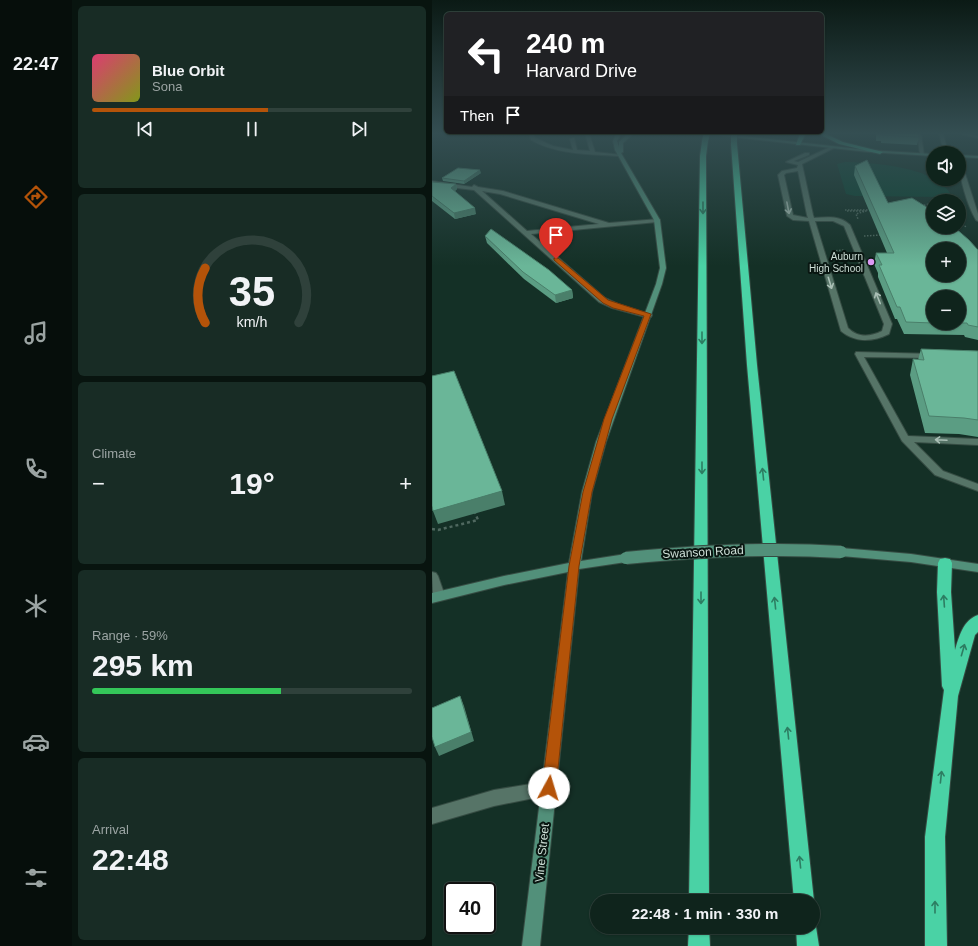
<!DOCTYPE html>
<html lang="en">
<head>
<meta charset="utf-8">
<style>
  :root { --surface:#0f241c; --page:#182c25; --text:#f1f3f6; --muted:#9ba4a3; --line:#2f413b; --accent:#b45309 }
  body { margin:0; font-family:Helvetica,sans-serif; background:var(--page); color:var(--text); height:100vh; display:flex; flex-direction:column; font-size:15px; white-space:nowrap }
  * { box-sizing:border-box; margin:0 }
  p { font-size:13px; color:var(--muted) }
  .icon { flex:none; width:22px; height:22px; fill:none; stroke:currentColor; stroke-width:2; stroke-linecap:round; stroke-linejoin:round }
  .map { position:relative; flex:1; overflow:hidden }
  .sheet { display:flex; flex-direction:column; gap:6px; padding:6px; background:#08140f; width:360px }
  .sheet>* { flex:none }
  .hud { position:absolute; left:12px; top:12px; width:380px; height:122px; border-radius:6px; box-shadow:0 1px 3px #0004,0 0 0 1px var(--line); background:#202124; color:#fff; overflow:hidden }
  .tools { position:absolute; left:494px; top:146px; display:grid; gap:8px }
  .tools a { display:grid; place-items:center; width:40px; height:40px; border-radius:50%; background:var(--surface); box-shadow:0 1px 3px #0004,0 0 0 1px var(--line); font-size:20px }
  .speed { position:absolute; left:12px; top:882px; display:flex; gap:8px; font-size:20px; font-weight:700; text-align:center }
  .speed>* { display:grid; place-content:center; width:52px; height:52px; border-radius:50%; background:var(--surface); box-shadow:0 1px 3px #0004,0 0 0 1px var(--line); line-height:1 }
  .speed .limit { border:2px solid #111; border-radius:6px; background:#fff; color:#111 }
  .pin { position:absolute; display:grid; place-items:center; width:34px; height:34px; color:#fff; margin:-41px -17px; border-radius:50% 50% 50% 0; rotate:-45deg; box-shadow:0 0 4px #0007 }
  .pin .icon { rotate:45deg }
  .me { position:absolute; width:44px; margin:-22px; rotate:6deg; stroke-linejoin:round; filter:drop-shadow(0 0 3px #0008) }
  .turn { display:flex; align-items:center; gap:14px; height:84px; padding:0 16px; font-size:18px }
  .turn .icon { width:52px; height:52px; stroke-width:2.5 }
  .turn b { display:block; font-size:28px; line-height:34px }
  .then { display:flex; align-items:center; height:38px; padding:0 16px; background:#0003; gap:8px; font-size:15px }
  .big { font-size:30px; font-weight:800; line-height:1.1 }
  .sheet .card { flex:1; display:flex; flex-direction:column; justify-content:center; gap:6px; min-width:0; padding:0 14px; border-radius:6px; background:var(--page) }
  .sheet .dial { align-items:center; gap:0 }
  .dial svg { height:104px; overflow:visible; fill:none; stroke:var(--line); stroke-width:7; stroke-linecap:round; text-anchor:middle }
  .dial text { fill:var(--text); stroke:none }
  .song { display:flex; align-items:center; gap:12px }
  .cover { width:48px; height:48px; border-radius:6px; background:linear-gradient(135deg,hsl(340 70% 55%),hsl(70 70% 35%)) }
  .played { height:4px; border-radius:2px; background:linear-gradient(90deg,var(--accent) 55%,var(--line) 55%) }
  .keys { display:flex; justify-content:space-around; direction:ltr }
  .heat { display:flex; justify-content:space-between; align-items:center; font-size:22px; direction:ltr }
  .charge { height:6px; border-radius:3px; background:linear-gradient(90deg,#34c759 59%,var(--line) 0) }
  .trip { position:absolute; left:158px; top:894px; width:230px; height:40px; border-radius:20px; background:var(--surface); box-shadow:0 1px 3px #0004,0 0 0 1px var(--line); font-weight:800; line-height:40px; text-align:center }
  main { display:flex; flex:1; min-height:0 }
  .tab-bar { display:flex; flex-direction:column; width:72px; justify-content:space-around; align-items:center; background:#060e0b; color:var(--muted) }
  .tab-bar .icon { width:28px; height:28px }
  .tab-bar .active { color:var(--accent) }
  .tab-bar b { font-size:18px; color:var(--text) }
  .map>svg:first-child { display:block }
</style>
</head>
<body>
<main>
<nav class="tab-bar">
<b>22:47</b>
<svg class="icon active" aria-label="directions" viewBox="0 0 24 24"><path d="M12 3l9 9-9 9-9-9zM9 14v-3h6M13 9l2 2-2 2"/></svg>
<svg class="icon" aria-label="music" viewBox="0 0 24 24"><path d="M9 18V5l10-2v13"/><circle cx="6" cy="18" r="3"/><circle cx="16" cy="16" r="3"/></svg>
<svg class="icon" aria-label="phone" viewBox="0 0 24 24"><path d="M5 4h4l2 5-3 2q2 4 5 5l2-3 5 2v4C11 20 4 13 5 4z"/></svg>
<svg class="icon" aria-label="climate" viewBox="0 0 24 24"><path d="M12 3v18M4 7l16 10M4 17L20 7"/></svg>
<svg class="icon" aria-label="car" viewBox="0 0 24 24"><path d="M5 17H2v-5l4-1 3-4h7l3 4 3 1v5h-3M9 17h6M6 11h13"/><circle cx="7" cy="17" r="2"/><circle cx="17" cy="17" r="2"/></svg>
<svg class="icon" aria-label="filters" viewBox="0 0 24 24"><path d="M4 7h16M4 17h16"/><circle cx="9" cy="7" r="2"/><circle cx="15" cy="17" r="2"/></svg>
</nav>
<section class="sheet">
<div class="card">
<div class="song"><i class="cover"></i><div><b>Blue Orbit</b><p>Sona</p></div></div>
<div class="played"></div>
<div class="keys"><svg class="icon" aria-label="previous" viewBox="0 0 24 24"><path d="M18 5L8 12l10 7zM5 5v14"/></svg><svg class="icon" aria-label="pause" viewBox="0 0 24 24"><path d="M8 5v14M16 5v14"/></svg><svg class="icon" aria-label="next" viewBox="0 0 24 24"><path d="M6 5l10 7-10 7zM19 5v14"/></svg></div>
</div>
<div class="card dial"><svg viewBox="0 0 100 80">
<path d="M14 69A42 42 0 1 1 86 69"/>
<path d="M14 69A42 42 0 0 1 14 27" stroke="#b45309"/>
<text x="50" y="56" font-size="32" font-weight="700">35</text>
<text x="50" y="72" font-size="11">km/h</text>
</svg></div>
<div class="card"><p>Climate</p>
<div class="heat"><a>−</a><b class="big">19°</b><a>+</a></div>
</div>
<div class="card"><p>Range · 59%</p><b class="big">295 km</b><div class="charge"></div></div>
<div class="card"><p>Arrival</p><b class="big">22:48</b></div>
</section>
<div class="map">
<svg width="546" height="946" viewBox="0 0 546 946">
  <rect width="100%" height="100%" fill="#143026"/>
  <path fill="#0b4231" d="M413,162C442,163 503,166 519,195L514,197L423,196L414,194L405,164Z"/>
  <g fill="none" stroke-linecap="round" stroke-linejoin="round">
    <g stroke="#364c43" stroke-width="2">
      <g id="lane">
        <path d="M97,133H101L103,138L121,146L141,150L138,139L142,138L145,150L158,151L153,133H157L163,152L190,155L188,156C158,154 126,155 99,140Z"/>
        <path d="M507,133H511L516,153H512Z"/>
        <path d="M529,133L546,136V138L529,134Z"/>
        <path d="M398,147L402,148L370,164L381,215L382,218C394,217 408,215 418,225L460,324L457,334C441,342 423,343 409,331L377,221L361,220L355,216L346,175L350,171L365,168L366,165L354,162L373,153H377V155L362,161L366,162ZM366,171L375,215L376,218L361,215L352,175L354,173ZM383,221H401L412,226L452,324L450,331C438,337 426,338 416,328Z"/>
        <path d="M527,160L529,161L546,214V221L544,220C535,205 527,177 527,160Z"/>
        <path d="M424,352L503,354L504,356L500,358L432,357L476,436L546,439V445L482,442L511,471L546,484V491L503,475L470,441L423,354Z"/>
        <path d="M0,572L4,573L6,576L13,596L11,599L7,601L3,599L1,596Z"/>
      </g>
    </g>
    <g stroke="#364c43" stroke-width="2">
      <g id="street">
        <path d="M485,133H489L492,155L488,154Z"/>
        <path d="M0,181L40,187L42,185L46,187L71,191L177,223L227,219L228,220L225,222L99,234L173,298L186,304L220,315L219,317H213L180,308L167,302L42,190L0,185ZM50,191L68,194L167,224L95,231Z"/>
        <path d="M117,781L122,783L125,788L122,793L117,795L62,806L0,824V808L62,790Z"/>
      </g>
    </g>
    <g stroke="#364c43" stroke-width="2">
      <g id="secondary">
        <path d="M185,133H189L185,141L187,147V142L197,133H202L191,143V152L189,153L228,220L234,268L230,284L174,442L160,492L149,561L194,554L198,555L200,558L198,561L194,562L147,569L108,946H90L136,572L72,585L0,603V593L72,576L137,563L150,492L164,442L224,284L228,268L222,220L183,150L181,141Z"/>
        <path d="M263,133H282L436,150L501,154V156L436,152Z"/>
        <path d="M527,155L546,156V158L527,157Z"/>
        <path d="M409,548L479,554L546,564V572L479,562L409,556L405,555L403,552L405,549Z"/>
      </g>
    </g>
    <g stroke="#364c43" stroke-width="2">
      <g id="highway">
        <path d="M368,133H374L368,145H364Z"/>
        <path d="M385,133H392L411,142L451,152L448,154L407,144Z"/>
        <path d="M273,139L276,141L274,156L277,901H257L268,156L270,141Z"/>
        <path d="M302,142L305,144L325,365L382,901L381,904V901H362L315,365L299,144Z"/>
        <path d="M513,558L518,559L520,563L519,592L523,650C527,637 531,620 546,615V632L543,635L526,696L513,837L515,946H493V837L512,690L510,686L505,592L506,563L508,559Z"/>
        <path d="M381,919L384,927L387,946H365L364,927H381Z"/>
        <path d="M257,927H277L278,946H256Z"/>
      </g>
    </g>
    <g stroke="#4f685f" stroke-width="1.5" stroke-dasharray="1.5 1.5" stroke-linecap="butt">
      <path d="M514,201L524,199"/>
      <path d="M489,206L501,203"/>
      <path d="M413,210H440"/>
      <path d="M415,211H434L424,214L426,219"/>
      <path d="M527,224L535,227"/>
      <path d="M432,236L449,235"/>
      <path d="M401,251L412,250"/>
    </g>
    <path stroke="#4f685f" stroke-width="2.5" stroke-dasharray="3 3" stroke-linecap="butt" d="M0,529L6,530L46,520L43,513"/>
    <use href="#lane" fill="#567467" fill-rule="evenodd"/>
    <use href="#street" fill="#567467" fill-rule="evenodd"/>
    <use href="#secondary" fill="#52907a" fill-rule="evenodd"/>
    <use href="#highway" fill="#4ad2a5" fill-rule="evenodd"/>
    <g stroke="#364c43" stroke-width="14" stroke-linecap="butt">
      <path id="secondary-bridge" d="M194,558C266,551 337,547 409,552"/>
    </g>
    <g stroke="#364c43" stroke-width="7" stroke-linecap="butt">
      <g id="highway-bridge">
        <path d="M302,133V144"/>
        <path d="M273,141L275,133"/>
      </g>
    </g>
    <use href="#secondary-bridge" stroke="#52907a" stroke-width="12"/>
    <use href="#highway-bridge" stroke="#4ad2a5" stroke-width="6"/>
  </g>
  <g fill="#5b9d83" fill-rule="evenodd">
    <path d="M444,133H485L487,137L485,145L449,143V141H444Z"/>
    <path d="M423,166L456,203L546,250V340L533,337L532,335L472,334L465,319H463L446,277V273L442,264L444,253H455L422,175ZM501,297L527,323H501Z"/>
    <path d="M49,173L32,184L11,181L10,178Z"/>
    <path d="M0,182L24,184L25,189L23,191L44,214L23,219L0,201Z"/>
    <path d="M53,236L140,290L141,298L124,303L92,279L55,243Z"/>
    <path d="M489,349L546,351V437L527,434L493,433L478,375L481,359L486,360Z"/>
  </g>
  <g fill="#4a7f6a">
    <path d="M48,170L49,173L32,184V181Z"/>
    <path d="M24,184L25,189L20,193L19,188Z"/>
    <path d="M43,208L44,214L23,219L22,213Z"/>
    <path d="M140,290L141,298L124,303L123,295Z"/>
    <path d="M70,491L73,505L6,524L1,511Z"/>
    <path d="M28,696L32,706L42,741L7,756L3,747Z"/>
  </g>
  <g fill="#6ab698" stroke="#4a7f6a" fill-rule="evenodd">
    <path d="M485,133L486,134L487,137L450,135V134H445Z"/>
    <path d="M435,160L456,203L480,198L501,211V227H522L537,240L546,250V327L536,325L535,323H521H527V297H501V323L474,322L468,307H465L447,265H450L444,253H462L423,166ZM501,249H527V275H501Z"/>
    <path d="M26,168L48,170L32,181L10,178Z"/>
    <path d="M0,182L24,184L19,188L43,208L22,213L0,196Z"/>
    <path d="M59,229L117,270L140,290L123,295L91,272L53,236Z"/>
    <path d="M489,349L546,351V420L532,418L497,416L481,359L492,360Z"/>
    <path d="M22,371L70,491L1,511L0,506V376Z"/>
    <path d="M28,696L39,732L3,747L0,737V708Z"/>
  </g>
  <defs><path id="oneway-shaft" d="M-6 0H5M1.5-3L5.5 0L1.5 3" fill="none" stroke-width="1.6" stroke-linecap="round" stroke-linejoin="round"/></defs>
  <g stroke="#2d7d62">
    <use href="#oneway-shaft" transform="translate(271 208) rotate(90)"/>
    <use href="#oneway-shaft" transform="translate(270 338) rotate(90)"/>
    <use href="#oneway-shaft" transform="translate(270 468) rotate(90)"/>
    <use href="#oneway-shaft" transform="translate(331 474) rotate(-96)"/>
    <use href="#oneway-shaft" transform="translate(269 598) rotate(90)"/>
    <use href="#oneway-shaft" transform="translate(512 601) rotate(-94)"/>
    <use href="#oneway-shaft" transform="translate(343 603) rotate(-96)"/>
    <use href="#oneway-shaft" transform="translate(531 650) rotate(-74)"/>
    <use href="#oneway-shaft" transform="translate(356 733) rotate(-96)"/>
    <use href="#oneway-shaft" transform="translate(509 777) rotate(-84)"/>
    <use href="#oneway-shaft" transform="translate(368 862) rotate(-96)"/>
    <use href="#oneway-shaft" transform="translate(503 907) rotate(-90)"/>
  </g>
  <g stroke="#aabfb5">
    <use href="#oneway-shaft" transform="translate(356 208) rotate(79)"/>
    <use href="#oneway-shaft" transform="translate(398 283) rotate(73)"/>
    <use href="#oneway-shaft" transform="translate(446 298) rotate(-112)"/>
    <use href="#oneway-shaft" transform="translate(509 440) rotate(-177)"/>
  </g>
  <linearGradient id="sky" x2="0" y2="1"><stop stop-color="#0b1a15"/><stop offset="0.5" stop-color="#344e52"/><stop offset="1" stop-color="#344e52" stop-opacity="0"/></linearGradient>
  <rect width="546" height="266" fill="url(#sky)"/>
  <path fill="#b45309" stroke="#753606" d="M122,258H126L176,300L219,314L180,419L160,492L147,566L124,788L122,793L117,795L112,793L110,788L137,566L151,492L172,419L212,316L181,308L171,303L122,260Z"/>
  <circle fill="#dc99f4" stroke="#091611" stroke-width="1.5" cx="439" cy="262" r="4"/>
  <g text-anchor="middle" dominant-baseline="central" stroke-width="4" stroke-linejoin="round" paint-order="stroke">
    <g font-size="10" fill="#cedfd7" stroke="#091611" text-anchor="end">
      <text x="431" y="256">Auburn<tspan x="431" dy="12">High School</tspan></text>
    </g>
    <g font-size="12" fill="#cedfd7" stroke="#091611">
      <text transform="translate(271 552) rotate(-3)">Swanson Road</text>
      <text transform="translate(110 853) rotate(-84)">Vine Street</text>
    </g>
  </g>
</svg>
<div class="tools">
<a><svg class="icon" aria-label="sound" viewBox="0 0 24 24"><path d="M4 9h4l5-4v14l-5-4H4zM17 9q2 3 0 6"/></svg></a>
<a><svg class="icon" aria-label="layers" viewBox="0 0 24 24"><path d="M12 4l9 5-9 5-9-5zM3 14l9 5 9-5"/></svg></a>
<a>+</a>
<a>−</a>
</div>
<div class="speed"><div class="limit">40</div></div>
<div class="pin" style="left:124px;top:259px;background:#d93025"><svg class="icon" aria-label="arrive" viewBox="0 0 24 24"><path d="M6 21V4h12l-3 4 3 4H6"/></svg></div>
<svg class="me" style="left:117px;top:788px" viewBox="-20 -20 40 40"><circle r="19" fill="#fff"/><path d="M0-13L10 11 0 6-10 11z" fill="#b45309"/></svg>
<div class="trip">22:48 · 1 min · 330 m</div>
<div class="hud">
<div class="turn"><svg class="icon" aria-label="left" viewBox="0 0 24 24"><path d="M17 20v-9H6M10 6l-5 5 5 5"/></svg><div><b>240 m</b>Harvard Drive</div></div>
<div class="then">Then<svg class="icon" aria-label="arrive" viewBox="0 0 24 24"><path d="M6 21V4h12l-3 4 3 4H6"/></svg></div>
</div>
</div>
</main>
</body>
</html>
